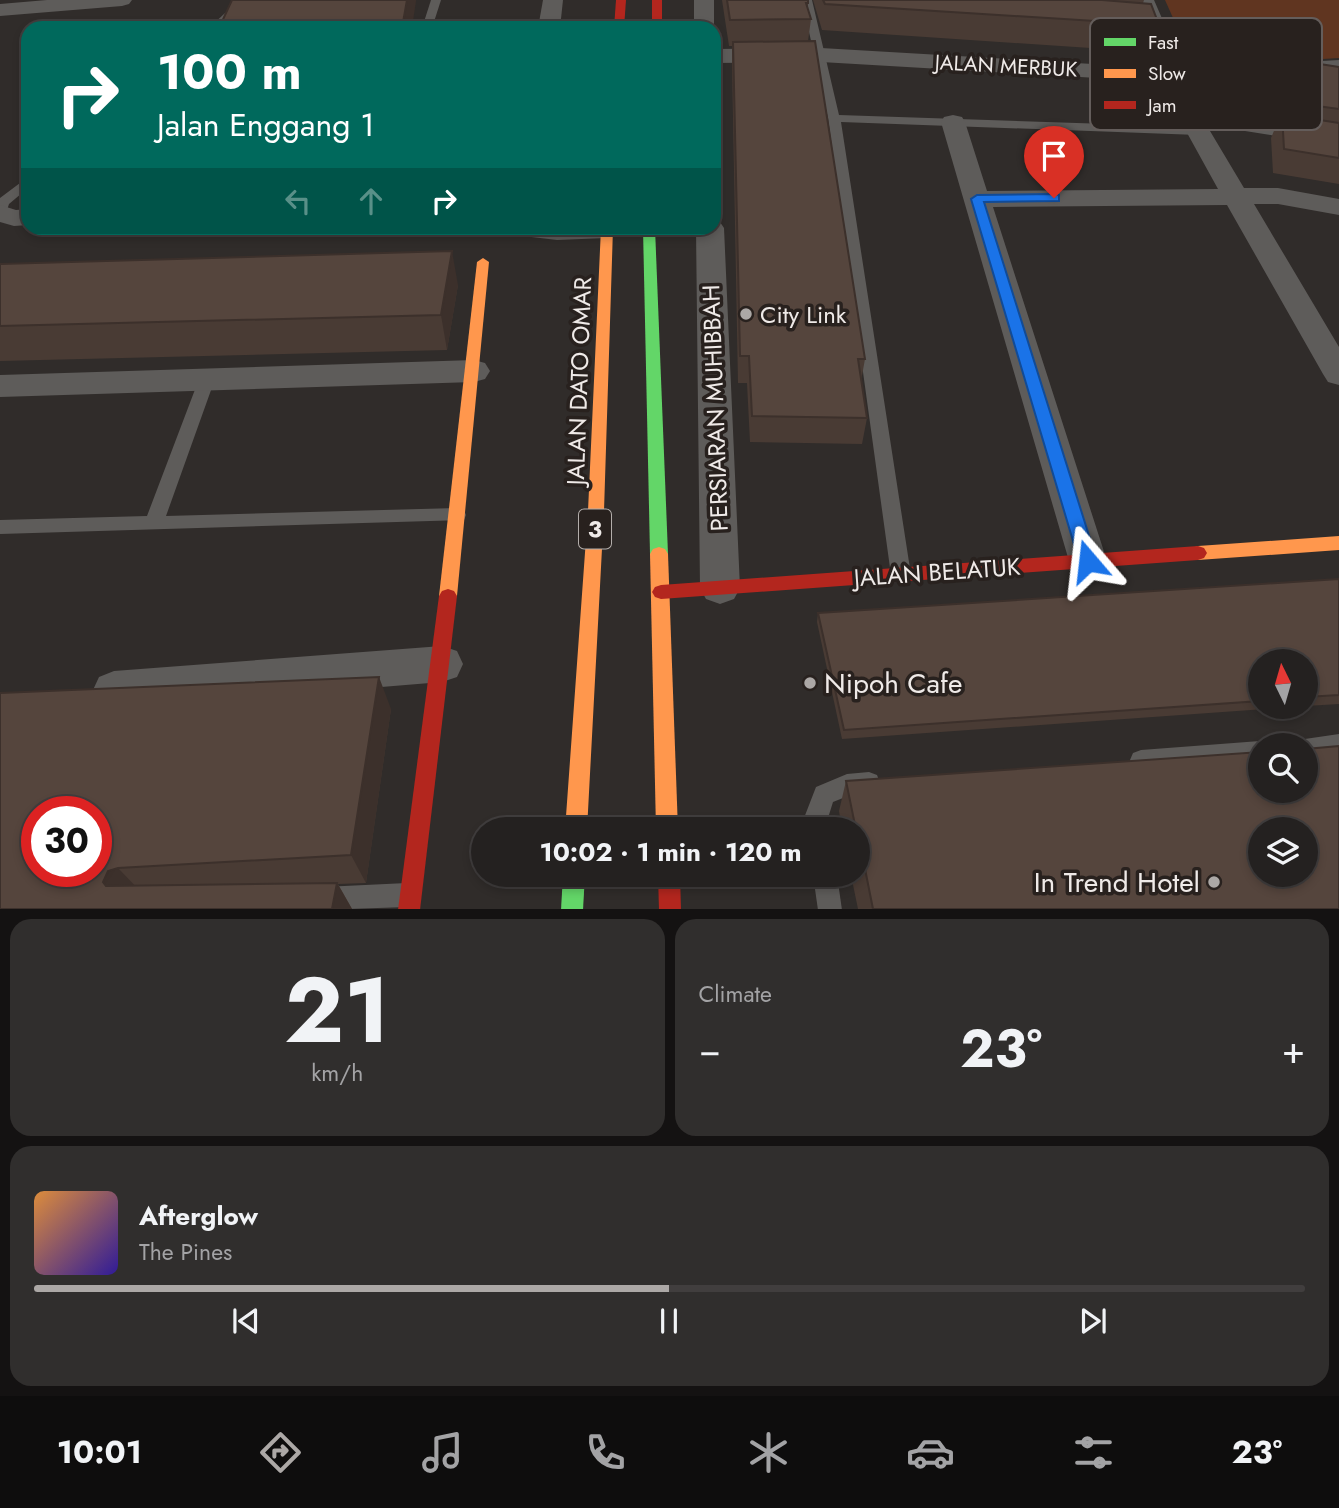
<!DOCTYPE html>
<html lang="en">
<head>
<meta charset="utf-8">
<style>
  :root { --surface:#242120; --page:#302e2d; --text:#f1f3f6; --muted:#a3a3a5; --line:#413e3e; --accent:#aca8a6 }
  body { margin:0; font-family:Jost,sans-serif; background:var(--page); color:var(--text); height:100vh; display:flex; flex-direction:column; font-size:26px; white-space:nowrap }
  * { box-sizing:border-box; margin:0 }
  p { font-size:23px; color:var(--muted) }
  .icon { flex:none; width:38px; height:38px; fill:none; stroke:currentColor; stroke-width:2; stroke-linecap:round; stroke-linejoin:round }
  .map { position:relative; height:909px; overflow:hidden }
  .panel { display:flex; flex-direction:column; gap:10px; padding:10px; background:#141212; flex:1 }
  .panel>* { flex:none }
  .top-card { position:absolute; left:21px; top:21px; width:700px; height:214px; border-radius:21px; box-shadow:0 4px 10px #0003,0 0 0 2px var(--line); background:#00695c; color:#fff; overflow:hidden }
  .needle { width:46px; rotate:355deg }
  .fabs { position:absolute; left:1248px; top:649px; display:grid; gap:14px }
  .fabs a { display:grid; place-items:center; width:70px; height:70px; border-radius:50%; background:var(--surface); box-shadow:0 4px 10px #0003,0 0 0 2px var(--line); font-size:35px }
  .speed { position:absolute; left:21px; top:796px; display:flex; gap:14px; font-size:35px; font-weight:700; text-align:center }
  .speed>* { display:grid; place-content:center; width:91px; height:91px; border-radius:50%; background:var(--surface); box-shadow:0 4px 10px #0003,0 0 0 2px var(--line); line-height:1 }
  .speed .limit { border:10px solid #d22; background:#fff; color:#111 }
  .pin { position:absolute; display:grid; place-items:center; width:60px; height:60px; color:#fff; margin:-72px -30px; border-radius:50% 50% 50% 0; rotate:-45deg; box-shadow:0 0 7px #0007 }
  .pin .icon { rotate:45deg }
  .me { position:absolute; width:77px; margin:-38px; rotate:343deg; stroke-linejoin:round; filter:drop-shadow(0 0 5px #0008) }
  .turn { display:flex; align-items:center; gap:24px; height:147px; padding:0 21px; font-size:32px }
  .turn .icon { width:91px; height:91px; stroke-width:2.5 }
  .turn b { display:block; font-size:49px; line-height:60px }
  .lanes { display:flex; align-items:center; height:66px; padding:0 21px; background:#0003; justify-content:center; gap:35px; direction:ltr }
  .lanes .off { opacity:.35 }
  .big { font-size:52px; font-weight:700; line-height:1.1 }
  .panel .tile { flex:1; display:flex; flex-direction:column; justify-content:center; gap:10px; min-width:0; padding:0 24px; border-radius:21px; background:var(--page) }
  .panel .dial { align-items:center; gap:0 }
  .dial b { font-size:91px; line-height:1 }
  .song { display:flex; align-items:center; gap:21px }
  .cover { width:84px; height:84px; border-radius:10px; background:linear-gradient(135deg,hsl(30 70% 55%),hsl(250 70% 35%)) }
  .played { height:7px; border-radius:4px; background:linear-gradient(90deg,var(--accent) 50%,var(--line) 50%) }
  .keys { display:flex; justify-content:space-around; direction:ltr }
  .heat { display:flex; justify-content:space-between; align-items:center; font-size:38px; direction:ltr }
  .panel .tiles { flex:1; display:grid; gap:10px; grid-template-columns:1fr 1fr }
  .tile:last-child { grid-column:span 2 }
  .trip { position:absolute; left:471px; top:817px; width:399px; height:70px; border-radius:35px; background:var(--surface); box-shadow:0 4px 10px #0003,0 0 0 2px var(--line); font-weight:700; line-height:70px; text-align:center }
  .tab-bar { display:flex; height:112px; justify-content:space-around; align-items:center; background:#0e0d0d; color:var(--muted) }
  .tab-bar .icon { width:49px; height:49px }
  .tab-bar .selected { color:var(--accent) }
  .tab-bar b { font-size:32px; color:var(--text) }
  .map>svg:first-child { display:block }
</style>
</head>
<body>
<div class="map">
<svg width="1339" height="910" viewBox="0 0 1339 910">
  <rect width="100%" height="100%" fill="#302c2a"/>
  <path fill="#603520" d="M1165,0H1339V58L1195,67Z"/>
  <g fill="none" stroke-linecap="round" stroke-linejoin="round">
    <g fill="#5e5c5a" fill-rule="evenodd">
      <path d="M239,0H250L220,28H209Z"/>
      <path d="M431,0H441L432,28H422Z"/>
      <path d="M802,0H812L839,115L1198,127L1204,131L1198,135L841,122L911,575L908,580L901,583L894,580L891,575L828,118Z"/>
      <path d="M1192,115L1339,138V146L1188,122V116Z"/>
      <path d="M28,177V188L9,204L5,216L0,217V198Z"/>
      <path d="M528,229L557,232L607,230L614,234L607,238L557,240L523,236L521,233Z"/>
      <path d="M207,374L215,379L166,516L457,508L464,510L466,515L464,520L0,534V520L147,516L199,379Z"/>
      <path d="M1339,734V754L1306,757V746H1296L1298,740Z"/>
      <path d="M1260,741L1269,746H1260V761L1141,770L1133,767L1130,760L1133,753L1141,750Z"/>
      <path d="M869,772L877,775L880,783L877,791L848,796L833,802L828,818L830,830H806L804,818L816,787L847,774Z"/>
      <path d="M813,875H837L842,910H818Z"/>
      <path d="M407,883L416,886L419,895L416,904L407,907L319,910L314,908L311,899L314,890L323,887Z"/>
    </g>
    <g fill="#5e5c5a" fill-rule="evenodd">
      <path d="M47,0H132L129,4L122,6L0,16V4Z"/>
      <path d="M543,0H563L560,28H538Z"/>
      <path d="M694,0H714V30V28H694Z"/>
      <path d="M1134,0H1154L1184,69L1339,60V74L1189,82L1210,131L1244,188H1278L1339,199V215L1278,204H1254L1339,347V385L1328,382L1323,374L1227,205L993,207L1107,561L1102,572L1088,576L1074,572L1069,561L941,122L944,117L953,115L962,117L965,122L987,191L1218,189L1186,131L1166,82L821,62L714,63V49L821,48L1161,68Z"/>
      <path d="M0,205L16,210L28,209V225L14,226L0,222Z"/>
      <path d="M714,221L720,222L724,228L740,588L734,599L720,604L706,599L700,588L696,228H714Z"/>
      <path d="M474,360L485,363L490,371L485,379L474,382L0,397V375Z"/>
      <path d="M442,646L457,651L463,664L457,677L442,682L114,709L99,703L93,690L99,677L114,671Z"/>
    </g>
    <g fill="#63d668" fill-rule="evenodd">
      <path d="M643,228H655L668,554L665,559L659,561L653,559L650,554Z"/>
      <path d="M563,875H585L583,910H561Z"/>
    </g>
    <g fill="#ff974d" fill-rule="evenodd">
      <path d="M601,228H613L604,511L587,830H565L588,511Z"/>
      <path d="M483,258L489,262L457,596L454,601L448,603L442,601L439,596L477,262Z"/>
      <path d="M1339,536V550L1198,560L1192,558L1189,553L1192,548L1198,546Z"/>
      <path d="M659,547L665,549L668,554L678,830H656L650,554L653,549Z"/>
    </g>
    <g fill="#b3261e" fill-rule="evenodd">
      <path d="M616,0H626L624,28H614Z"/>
      <rect x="652" y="0" width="10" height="28"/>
      <path d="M1198,546L1204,548L1207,553L1204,558L1198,560L661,599L655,597L652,592L655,587L661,585Z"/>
      <path d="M448,589L454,591L457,596L420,910H398L439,596L442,591Z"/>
      <path d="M658,875H680L681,910H659Z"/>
    </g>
  </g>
  <g fill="#493b34">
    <path d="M722,0H808V9L811,19L808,41L865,359L861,381L867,418L862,444L750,442L747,383H738L732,65V46H729Z"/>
    <path d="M813,0H1144L1143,3L1159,25L1150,52L822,30Z"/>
    <path d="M1244,62L1303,69L1307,62L1339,67V184L1273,173L1271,138L1276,126L1270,125V120L1238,116L1234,85Z"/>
    <path d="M0,264L458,285L447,350L0,361Z"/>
    <path d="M1339,579V704L1306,706V662H1260V707H1293L842,739L817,622L818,613Z"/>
    <path d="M391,709L366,883L338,884L352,909H0Z"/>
    <path d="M846,781L1339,909H858L851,875H858V830H842L839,811Z"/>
  </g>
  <g fill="#3c302b">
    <path d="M407,0H416V1L412,28H402Z"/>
    <path d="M452,251L458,285L447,350L441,315Z"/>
    <path d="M379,677L391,709L366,883L351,855Z"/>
    <path d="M118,868L144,895L106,886L103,882L108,871Z"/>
    <path d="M337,883L352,909H332Z"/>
  </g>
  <g fill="#55453d" stroke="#3c302b" stroke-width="2" fill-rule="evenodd">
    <path d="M232,0H407L402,28H219Z"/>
    <path d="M727,0H808V3H806L811,19L730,20Z"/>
    <path d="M823,0H1102L1151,4L1159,25L825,4Z"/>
    <path d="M815,41L865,359H858L867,418L752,416L749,356H740L733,42Z"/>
    <path d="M1244,62L1308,70L1307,62L1339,67V109L1281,101V96L1248,92Z"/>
    <path d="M1282,114L1339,123V158L1284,149Z"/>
    <path d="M452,251L441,315L0,326V264Z"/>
    <path d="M1339,579V695L1306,697V662H1260V701L844,730L818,613Z"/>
    <path d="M379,677L351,855L118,868L108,871L103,882L106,886L337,883L332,909H0V693ZM37,812H96V872H37Z"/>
    <path d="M1339,746V909H873L858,834V830H856L846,781L1260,752V791H1306V749ZM1260,830H1306V875H1260Z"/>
  </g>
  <path fill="#1a73e8" stroke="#114b97" stroke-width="2" d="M1054,194L1059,195V201L984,202L1097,561L1094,566H1082L1079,561L971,199L977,195Z"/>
  <g fill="#aca8a6" stroke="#28211e" stroke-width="2.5">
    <circle cx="746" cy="314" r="7"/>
    <circle cx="810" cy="683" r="7"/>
    <circle cx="1214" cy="882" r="7"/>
  </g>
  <g text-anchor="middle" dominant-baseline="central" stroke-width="7" stroke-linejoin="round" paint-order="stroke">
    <g font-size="21" fill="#efeae8" stroke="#28211e">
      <text transform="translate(1006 66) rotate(3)">JALAN MERBUK</text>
    </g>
    <rect fill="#28211e" stroke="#b3aeab" stroke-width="2" x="579" y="509.5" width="32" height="39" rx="5"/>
    <g font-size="23" font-weight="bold" fill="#efeae8">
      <text x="595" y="529">3</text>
    </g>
    <g font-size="24" fill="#efeae8" stroke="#28211e" text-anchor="start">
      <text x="760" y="314">City Link</text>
    </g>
    <g font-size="24" fill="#efeae8" stroke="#28211e">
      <text transform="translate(579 381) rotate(-88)">JALAN DATO OMAR</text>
      <text transform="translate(715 408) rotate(-92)">PERSIARAN MUHIBBAH</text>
      <text transform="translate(937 572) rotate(-4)">JALAN BELATUK</text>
    </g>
    <g font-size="28" fill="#efeae8" stroke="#28211e" text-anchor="start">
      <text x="824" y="683">Nipoh Cafe</text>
      <text x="1200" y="882" text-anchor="end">In Trend Hotel</text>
    </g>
  </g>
  <rect x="1090" y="18" width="232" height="112" rx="10" fill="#28211e" stroke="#645d5b" stroke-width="2"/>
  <rect x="1104" y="38" width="32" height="8" fill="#63d668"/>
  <rect x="1104" y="69" width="32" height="9" fill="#ff974d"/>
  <rect x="1104" y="101" width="32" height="8" fill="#b3261e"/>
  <g font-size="19" fill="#efeae8">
    <text x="1148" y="49">Fast</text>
    <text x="1148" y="80">Slow</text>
    <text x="1148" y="112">Jam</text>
  </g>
</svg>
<div class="fabs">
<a><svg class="needle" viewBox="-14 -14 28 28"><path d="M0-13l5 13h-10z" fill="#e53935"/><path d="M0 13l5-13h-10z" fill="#a3a3a5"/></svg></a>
<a><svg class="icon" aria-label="search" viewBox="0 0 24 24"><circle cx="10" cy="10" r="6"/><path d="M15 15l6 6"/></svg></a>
<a><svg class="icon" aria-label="layers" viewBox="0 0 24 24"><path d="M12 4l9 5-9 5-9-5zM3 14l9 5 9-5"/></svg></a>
</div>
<div class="speed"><div class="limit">30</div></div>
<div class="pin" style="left:1054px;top:198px;background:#d93025"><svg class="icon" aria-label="arrive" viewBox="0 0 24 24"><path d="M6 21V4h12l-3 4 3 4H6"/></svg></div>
<svg class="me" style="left:1088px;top:561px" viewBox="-20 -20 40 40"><path d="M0-17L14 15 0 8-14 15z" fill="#1a73e8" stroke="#fff" stroke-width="4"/></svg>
<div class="trip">10:02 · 1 min · 120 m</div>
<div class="top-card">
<div class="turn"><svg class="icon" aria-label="right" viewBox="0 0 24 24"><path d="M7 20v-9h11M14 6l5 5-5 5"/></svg><div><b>100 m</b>Jalan Enggang 1</div></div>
<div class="lanes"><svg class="icon off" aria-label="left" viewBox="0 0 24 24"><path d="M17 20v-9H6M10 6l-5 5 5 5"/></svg><svg class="icon off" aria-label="ahead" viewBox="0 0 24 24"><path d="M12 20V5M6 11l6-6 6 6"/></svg><svg class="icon" aria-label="right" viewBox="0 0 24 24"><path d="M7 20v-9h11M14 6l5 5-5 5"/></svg></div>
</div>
</div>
<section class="panel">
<div class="tiles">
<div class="tile dial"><b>21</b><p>km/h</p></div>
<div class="tile"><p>Climate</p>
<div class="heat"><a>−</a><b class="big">23°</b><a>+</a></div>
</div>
<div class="tile">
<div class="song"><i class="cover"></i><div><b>Afterglow</b><p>The Pines</p></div></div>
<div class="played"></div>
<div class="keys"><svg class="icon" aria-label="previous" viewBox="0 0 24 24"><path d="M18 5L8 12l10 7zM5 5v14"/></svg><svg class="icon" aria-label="pause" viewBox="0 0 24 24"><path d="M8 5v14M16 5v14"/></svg><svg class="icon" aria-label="next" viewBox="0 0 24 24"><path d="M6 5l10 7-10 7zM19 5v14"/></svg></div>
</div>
</div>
</section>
<nav class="tab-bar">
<b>10:01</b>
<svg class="icon selected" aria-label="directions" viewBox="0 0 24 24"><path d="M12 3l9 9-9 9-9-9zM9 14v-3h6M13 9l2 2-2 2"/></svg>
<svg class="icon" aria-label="music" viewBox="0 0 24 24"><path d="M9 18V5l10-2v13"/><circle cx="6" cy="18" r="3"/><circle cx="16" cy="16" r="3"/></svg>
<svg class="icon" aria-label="phone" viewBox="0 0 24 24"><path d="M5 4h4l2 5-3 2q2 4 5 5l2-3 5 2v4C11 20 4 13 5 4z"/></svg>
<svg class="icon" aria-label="climate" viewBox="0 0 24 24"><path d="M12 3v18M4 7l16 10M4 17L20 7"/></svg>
<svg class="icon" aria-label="car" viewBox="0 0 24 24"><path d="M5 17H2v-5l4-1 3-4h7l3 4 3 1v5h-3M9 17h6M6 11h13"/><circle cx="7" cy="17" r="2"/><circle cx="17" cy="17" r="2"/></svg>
<svg class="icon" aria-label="filters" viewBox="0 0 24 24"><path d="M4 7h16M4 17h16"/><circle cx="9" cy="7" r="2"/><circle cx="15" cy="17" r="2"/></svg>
<b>23°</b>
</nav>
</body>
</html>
